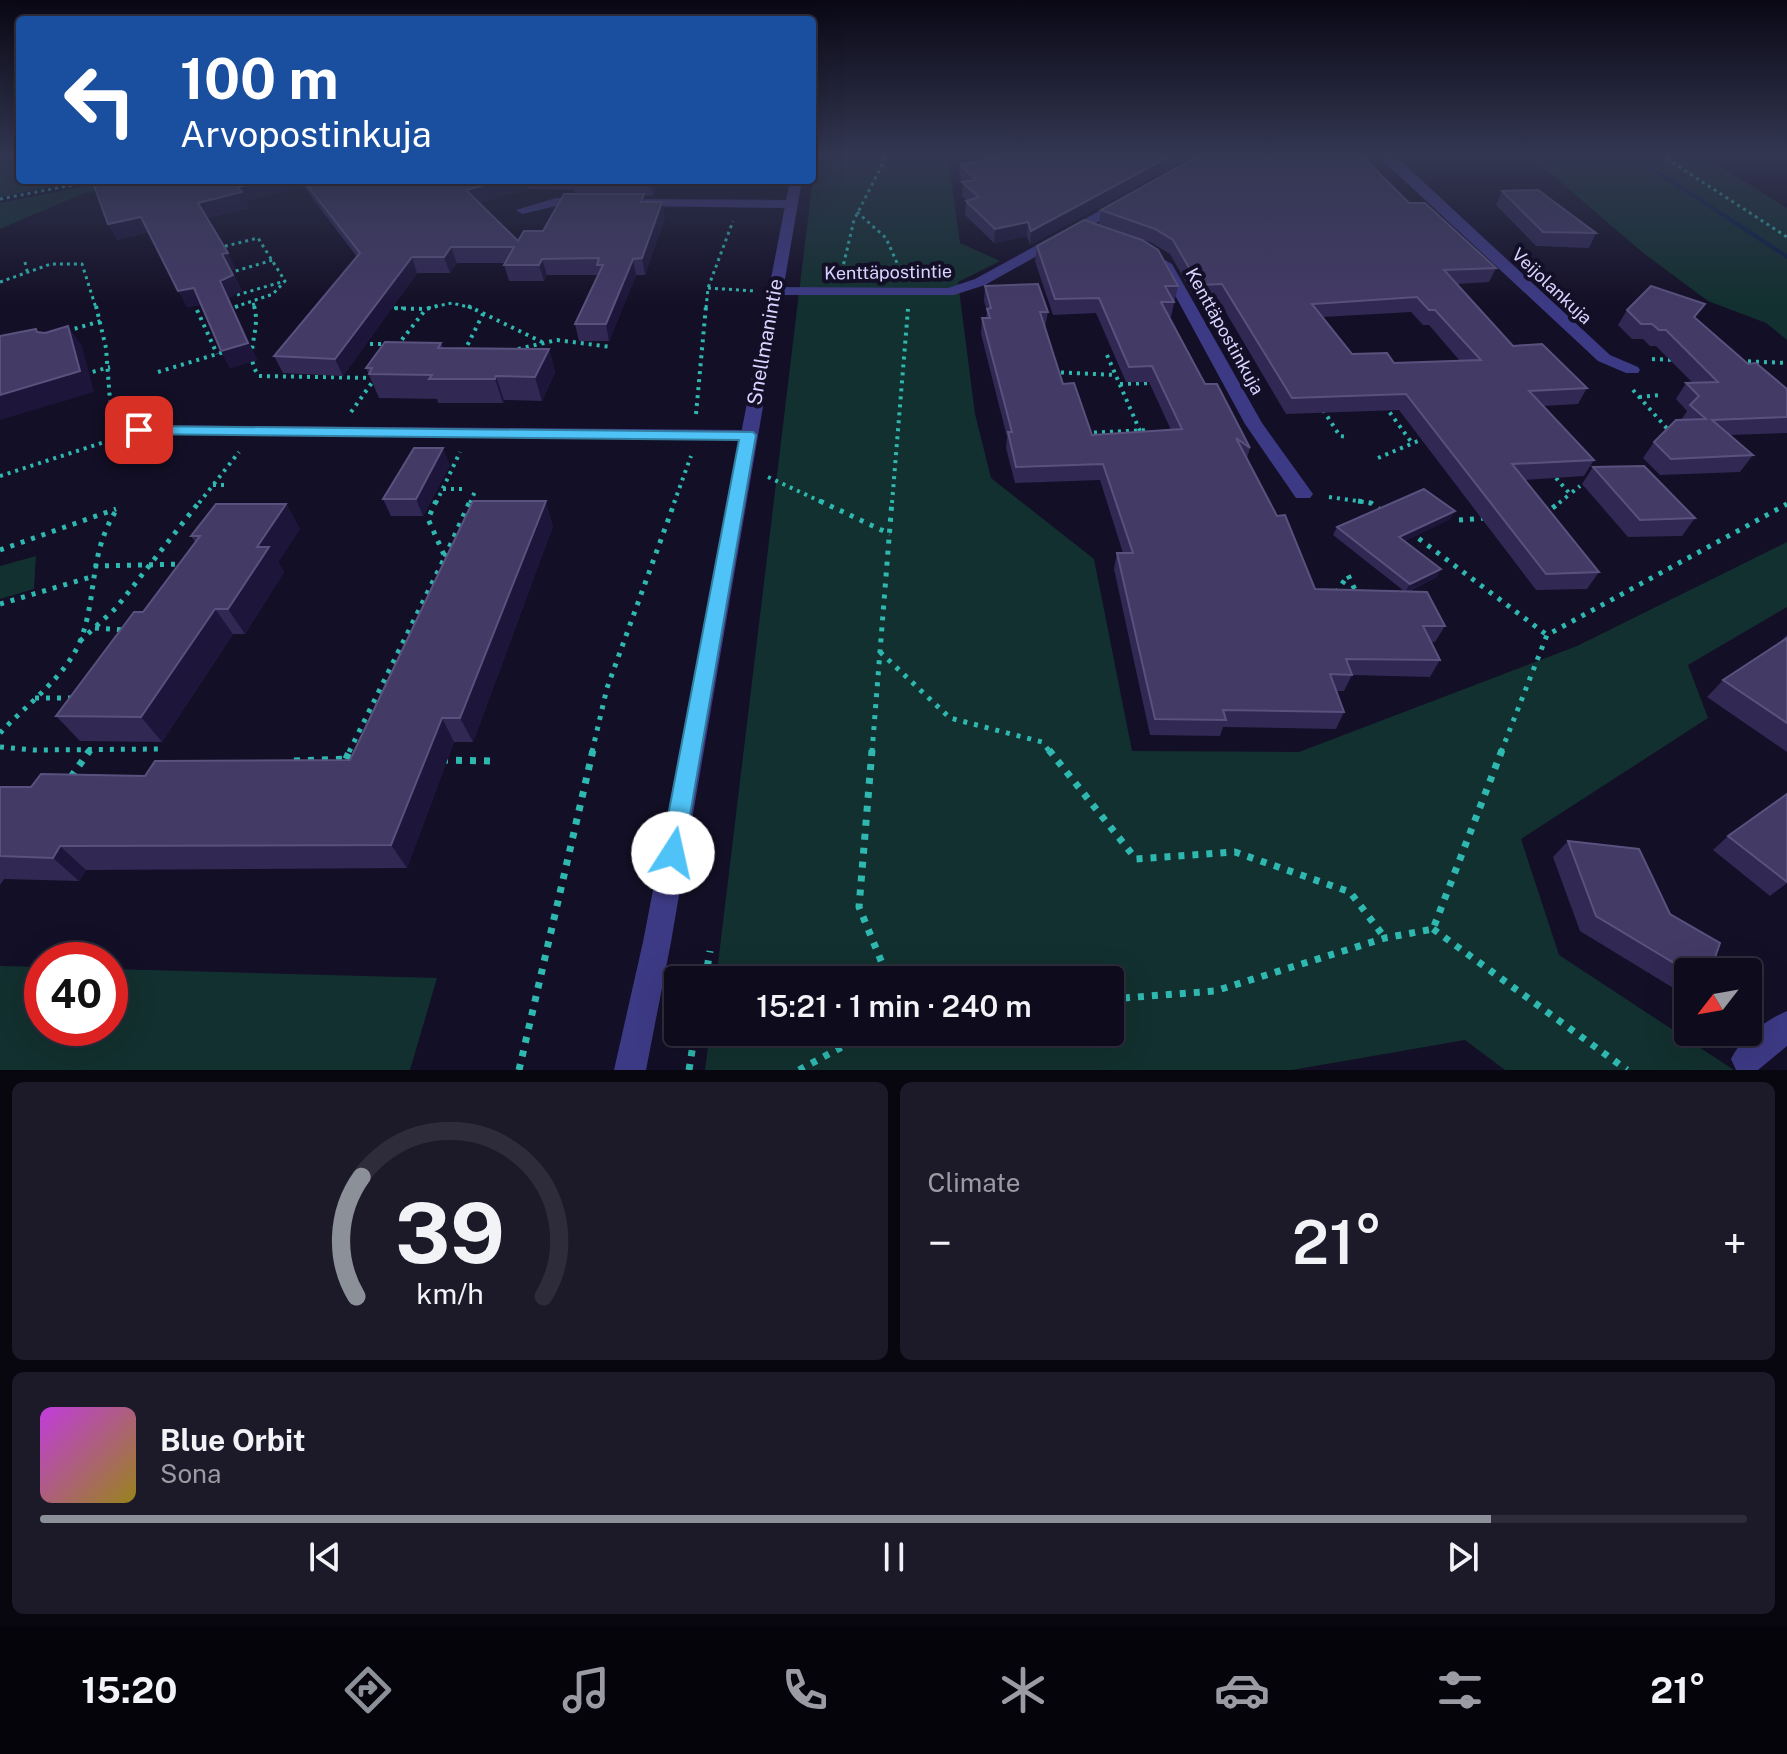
<!DOCTYPE html>
<html lang="en">
<head>
<meta charset="utf-8">
<style>
  :root { --surface:#0e0b1c; --page:#1c1929; --text:#f1f3f6; --muted:#9b9ba3; --line:#2e2b3b; --accent:#8c9099 }
  body { margin:0; font-family:"Public Sans",sans-serif; background:var(--page); color:var(--text); height:100vh; display:flex; flex-direction:column; font-size:30px; white-space:nowrap }
  * { box-sizing:border-box; margin:0 }
  p { font-size:26px; color:var(--muted) }
  .icon { flex:none; width:44px; height:44px; fill:none; stroke:currentColor; stroke-width:2; stroke-linecap:round; stroke-linejoin:round }
  .map { position:relative; height:1070px; overflow:hidden }
  .drawer { display:flex; flex-direction:column; gap:12px; padding:12px; background:#08060f; flex:1 }
  .drawer>* { flex:none }
  .top-card { position:absolute; left:16px; top:16px; width:800px; height:168px; border-radius:8px; box-shadow:0 8px 32px #0002,0 0 0 2px var(--line); background:#1a4fa0; color:#fff; overflow:hidden }
  .needle { width:52px; rotate:239deg }
  .fabs { position:absolute; left:1674px; top:958px; display:grid; gap:16px }
  .fabs a { display:grid; place-items:center; width:88px; height:88px; border-radius:8px; background:var(--surface); box-shadow:0 8px 32px #0002,0 0 0 2px var(--line); font-size:40px }
  .speed { position:absolute; left:24px; top:942px; display:flex; gap:16px; font-size:40px; font-weight:700; text-align:center }
  .speed>* { display:grid; place-content:center; width:104px; height:104px; border-radius:50%; background:var(--surface); box-shadow:0 8px 32px #0002,0 0 0 2px var(--line); line-height:1 }
  .speed .limit { border:12px solid #d22; background:#fff; color:#111 }
  .pin { position:absolute; display:grid; place-items:center; width:68px; height:68px; color:#fff; margin:-34px; border-radius:16px; box-shadow:0 4px 12px #0006 }
  .me { position:absolute; width:88px; margin:-44px; rotate:10deg; stroke-linejoin:round; filter:drop-shadow(0 0 6px #0008) }
  .turn { display:flex; align-items:center; gap:28px; height:168px; padding:0 32px; font-size:36px }
  .turn .icon { width:104px; height:104px; stroke-width:2.5 }
  .turn b { display:block; font-size:56px; line-height:68px }
  .big { font-size:60px; font-weight:600; line-height:1.1 }
  .drawer .widget { flex:1; display:flex; flex-direction:column; justify-content:center; gap:12px; min-width:0; padding:0 28px; border-radius:12px; background:var(--page) }
  .drawer .dial { align-items:center; gap:0 }
  .dial svg { height:208px; overflow:visible; fill:none; stroke:var(--line); stroke-width:7; stroke-linecap:round; text-anchor:middle }
  .dial text { fill:var(--text); stroke:none }
  .song { display:flex; align-items:center; gap:24px }
  .cover { width:96px; height:96px; border-radius:12px; background:linear-gradient(135deg,hsl(290 70% 55%),hsl(50 70% 35%)) }
  .played { height:8px; border-radius:4px; background:linear-gradient(90deg,var(--accent) 85%,var(--line) 85%) }
  .keys { display:flex; justify-content:space-around; direction:ltr }
  .heat { display:flex; justify-content:space-between; align-items:center; font-size:44px; direction:ltr }
  .drawer .tiles { flex:1; display:grid; gap:12px; grid-template-columns:1fr 1fr }
  .widget:last-child { grid-column:span 2 }
  .trip { position:absolute; left:664px; top:966px; width:460px; height:80px; border-radius:8px; background:var(--surface); box-shadow:0 8px 32px #0002,0 0 0 2px var(--line); font-weight:600; line-height:80px; text-align:center }
  .menu { display:flex; height:128px; justify-content:space-around; align-items:center; background:#06040b; color:var(--muted) }
  .menu .icon { width:56px; height:56px }
  .menu .on { color:var(--accent) }
  .menu b { font-size:36px; color:var(--text) }
  .map>svg:first-child { display:block }
</style>
</head>
<body>
<div class="map">
<svg width="1787" height="1070" viewBox="0 0 1787 1070">
  <rect width="100%" height="100%" fill="#130f26"/>
  <g fill="#12302f">
    <path d="M0,155H20V180H83L0,197Z"/>
    <path d="M812,155H948L960,243L1000,261L958,282L975,414L991,478L1094,559L1132,751L1299,752L1577,646L1787,542V607L1688,665L1708,718L1521,839L1559,955L1734,1070H1505L1465,1040L1292,1070H705L710,1032H1110V980H716L812,185Z"/>
    <path d="M1529,155H1702L1787,208V340L1766,323L1708,301L1642,252Z"/>
    <path d="M116,180H143L82,194L0,229V203Z"/>
    <path d="M36,556L34,589L0,599V566Z"/>
    <path d="M0,966L42,967V1028H110V969L437,978L410,1070H0Z"/>
  </g>
  <g fill="none" stroke-linecap="round" stroke-linejoin="round">
    <path fill="#0a1f44" fill-rule="evenodd" d="M1628,155H1635L1787,254V259Z"/>
    <g stroke="#2fb8b0" stroke-width="3" stroke-dasharray="3 4" stroke-linecap="butt">
      <path d="M1661,155L1787,237"/>
      <path d="M0,199L99,180"/>
      <path d="M857,212L886,238L901,272"/>
      <path d="M218,248L258,238L285,281L273,294L232,308"/>
      <path d="M25,262L27,271"/>
      <path d="M842,271L854,220L887,155"/>
      <path d="M229,273L273,260"/>
      <path d="M0,282L51,264H82L96,308"/>
      <path d="M708,288L755,291"/>
      <path d="M237,295L285,281"/>
      <path d="M253,303L255,308"/>
      <path d="M387,308H403"/>
      <path d="M428,308L452,303L472,308"/>
      <path d="M706,308L708,288L733,221"/>
    </g>
    <g stroke="#2fb8b0" stroke-width="4" stroke-dasharray="3 5" stroke-linecap="butt">
      <path d="M96,306L106,348L110,401"/>
      <path d="M254,306C262,331 242,354 259,376L374,378"/>
      <path d="M468,306L542,342"/>
      <path d="M387,308L425,309"/>
      <path d="M197,310L217,354"/>
      <path d="M228,310L238,306"/>
      <path d="M67,331L101,321"/>
      <path d="M362,344H388"/>
      <path d="M397,346L426,309L437,306"/>
      <path d="M518,349L557,340L611,347"/>
      <path d="M464,352L483,314"/>
      <path d="M1107,355L1140,431"/>
      <path d="M1652,359L1674,360"/>
      <path d="M1740,361L1787,363"/>
      <path d="M158,372L227,351"/>
      <path d="M1053,372L1116,375"/>
      <path d="M85,374L110,367"/>
      <path d="M1120,384L1155,383"/>
      <path d="M1633,390L1671,433"/>
      <path d="M1639,397L1662,395"/>
      <path d="M1385,406L1412,443"/>
      <path d="M1323,410L1340,436L1348,437"/>
      <path d="M351,412L376,377"/>
      <path d="M696,414L706,306"/>
      <path d="M1086,433L1149,430"/>
      <path d="M1378,458L1425,438"/>
      <path d="M0,476L117,438"/>
      <path d="M768,477L824,503"/>
      <path d="M1556,478L1570,494L1580,486"/>
      <path d="M213,485H228"/>
      <path d="M443,489H464"/>
      <path d="M1329,497L1371,503"/>
      <path d="M199,503L239,452"/>
      <path d="M436,503L460,452"/>
      <path d="M470,503L476,489"/>
      <path d="M674,503L691,456"/>
      <path d="M892,503L908,309"/>
      <path d="M1559,503L1570,494"/>
    </g>
    <g stroke="#2fb8b0" stroke-width="5" stroke-dasharray="4 7" stroke-linecap="butt">
      <path d="M820,501L890,534"/>
      <path d="M1358,501L1371,503L1383,512"/>
      <path d="M1544,515L1561,501"/>
      <path d="M1459,520L1486,518"/>
      <path d="M1410,532L1547,635"/>
      <path d="M0,550L116,509"/>
      <path d="M445,557L470,501"/>
      <path d="M94,566L185,564"/>
      <path d="M1336,593L1348,575L1357,594"/>
      <path d="M0,604L91,577"/>
      <path d="M95,628L125,630"/>
      <path d="M80,641L116,608L200,501"/>
      <path d="M880,652L950,718L1042,742L1050,752"/>
      <path d="M35,698H77"/>
      <path d="M0,733C26,705 67,676 81,639C98,593 88,555 117,509"/>
      <path d="M0,747L33,750L161,749"/>
      <path d="M349,752L445,557L428,519L436,501"/>
      <path d="M592,752L607,688L675,501"/>
      <path d="M872,752L892,501"/>
      <path d="M1501,752L1547,635L1787,504"/>
    </g>
    <g stroke="#2fb8b0" stroke-width="7" stroke-dasharray="6 8" stroke-linecap="butt">
      <path d="M872,750L859,907L889,980"/>
      <path d="M1049,750L1136,859L1235,852L1350,892L1385,938"/>
      <path d="M346,759L350,750"/>
      <path d="M442,760L491,761"/>
      <path d="M294,761L348,759"/>
      <path d="M71,777L90,750"/>
      <path d="M1433,929L1627,1070"/>
      <path d="M705,980L710,951"/>
      <path d="M1110,999L1215,991L1385,938L1433,929L1502,750"/>
      <path d="M519,1070L593,750"/>
      <path d="M689,1070L695,1032"/>
      <path d="M799,1070L870,1032"/>
    </g>
    <g fill="#3d3a85" fill-rule="evenodd">
      <path d="M1377,155H1391L1402,162L1610,355L1638,367L1640,370L1638,373H1626L1598,361Z"/>
      <path d="M556,198H587L593,202L587,206H556L522,214L516,210Z"/>
      <path d="M1123,198L1129,202L1128,205L985,285L954,295H774L767,291L774,287L948,288L975,279Z"/>
      <path d="M635,199L791,200L797,204L791,208L630,206L629,203Z"/>
      <path d="M1165,260L1172,264L1262,423L1313,494L1310,498H1296L1245,424L1158,264Z"/>
      <path d="M139,425L748,430L757,435L748,440L133,434L130,430L133,426Z"/>
      <path d="M1787,1011V1046L1758,1070H1736L1731,1059C1740,1039 1767,1019 1787,1011Z"/>
    </g>
    <path fill="#3d3a85" fill-rule="evenodd" d="M790,180H802L671,942L646,1070H614L643,942Z"/>
  </g>
  <g fill="#312854" fill-rule="evenodd">
    <path d="M1194,155L1030,245L1027,236L994,243L965,215L966,201H967L962,196L963,182L959,178L960,165Z"/>
    <path d="M92,180H659L653,196H644L645,202L665,217L645,275H636L609,341H579L575,324L598,275H547L544,281H509L504,265L505,263H457L450,273H417L343,376L283,373L274,356L357,257L304,187L246,201L249,208L207,218L236,269L231,270L242,291L229,298L257,360L230,368L221,351L201,305L187,307L149,232L117,240ZM529,189L574,190L575,194L543,231L518,241L479,203Z"/>
    <path d="M1502,191L1596,233L1589,248L1536,246L1496,205Z"/>
    <path d="M1409,203L1496,268L1489,282L1457,284L1513,346L1587,388L1578,404L1543,406L1594,460L1584,476L1524,480L1599,572L1587,589L1536,590L1399,410L1286,414L1218,299L1196,300L1170,254L1152,243L1099,224L1101,210ZM1411,312L1423,325H1429L1460,361L1394,363L1352,354L1323,317Z"/>
    <path d="M1037,246L1178,286L1171,317H1169L1205,384L1250,448L1247,458L1315,589L1404,591L1333,535L1337,527L1455,511L1450,519L1405,541L1437,577L1407,592L1445,626L1435,642H1432L1440,660L1430,677L1352,675L1344,691H1336L1344,712L1336,729L1223,727L1220,736L1150,735L1114,569L1117,553H1123L1100,480L1015,483L1006,448L1007,437L981,334L982,318H986L987,312L984,301L985,286L1048,312L1045,327L1063,384L1092,435L1171,430L1149,382H1126L1096,313L1053,315L1035,261Z"/>
    <path d="M1627,310L1696,319L1748,364L1787,389V433L1729,435L1753,455L1740,472L1660,475L1643,458L1654,442L1681,420L1687,411L1676,399L1686,383H1693L1656,346H1650L1643,339H1632L1618,325Z"/>
    <path d="M441,343L443,348L549,349L555,372L542,401L504,400L503,403H438L437,399L379,398L366,368Z"/>
    <path d="M450,465L423,516H391L383,499Z"/>
    <path d="M1593,467L1695,518L1682,536L1628,537L1582,484Z"/>
    <path d="M286,504L300,529L278,562L284,572L245,634H233L162,742L80,741L56,716L143,612L195,542L191,536Z"/>
    <path d="M553,526L473,742H454L407,868L86,870L79,881L4,879L0,885V787H31L145,776L350,760Z"/>
    <path d="M1787,635V752L1707,697L1723,680L1780,642Z"/>
    <path d="M1728,836L1787,883L1770,896L1713,850Z"/>
    <path d="M1568,841L1688,972V997L1580,931L1553,857Z"/>
  </g>
  <g fill="#1d163a">
    <path d="M1172,155H1194L1030,245L1031,231Z"/>
    <path d="M266,180H301L304,187L246,201L249,208L206,218L198,203L238,187Z"/>
    <path d="M503,180H527L529,189L470,205L466,190Z"/>
    <path d="M650,180H659L653,196L650,181Z"/>
    <path d="M662,202L665,217L645,275L642,258Z"/>
    <path d="M141,217L149,232L117,240L108,224Z"/>
    <path d="M1028,222L1027,236L994,243L995,229Z"/>
    <path d="M451,247L457,263L450,273L444,257Z"/>
    <path d="M228,253L236,269L230,270L222,254Z"/>
    <path d="M412,257L417,273L343,376L335,359Z"/>
    <path d="M542,259L547,275L544,281L539,265Z"/>
    <path d="M633,259L636,275L609,341L606,324Z"/>
    <path d="M233,275L242,291L229,298L257,360L230,368L221,351L220,281Z"/>
    <path d="M194,288L203,305L187,307L178,291Z"/>
    <path d="M68,326L82,346L94,392L0,420V395Z"/>
    <path d="M549,349L555,372L542,401L535,377Z"/>
    <path d="M496,376L504,400L503,403L495,379Z"/>
    <path d="M443,448L450,465L423,516L416,499Z"/>
    <path d="M546,501L553,526L473,742L460,718Z"/>
    <path d="M286,504L300,529L278,562L284,572L245,634L228,609L257,547Z"/>
    <path d="M1455,511L1450,519L1395,546L1399,537Z"/>
    <path d="M1441,569L1437,577L1405,592L1410,584Z"/>
    <path d="M215,609L233,634L162,742L141,717Z"/>
    <path d="M442,718L454,742L407,868L391,845Z"/>
    <path d="M60,846L86,870L79,881L53,858Z"/>
  </g>
  <g fill="#433a66" stroke="#5a527e" stroke-width="2" fill-rule="evenodd">
    <path d="M1008,155H1172L1031,231L1028,222L995,229L966,201L979,197L962,182L976,180L960,165Z"/>
    <path d="M1200,155H1361L1409,203H1425L1496,268L1444,270L1513,346L1542,344L1587,388L1529,391L1594,460L1512,464L1599,572L1546,574L1406,394L1292,398L1222,284L1199,285L1173,240L1155,229L1101,210ZM1417,297L1429,310H1435L1481,360L1394,363L1387,353L1352,354L1312,304Z"/>
    <path d="M92,180H266L238,187L242,192L198,203L228,253L222,254L233,275L220,281L248,343L221,351L194,288L178,291L141,217L108,224Z"/>
    <path d="M303,180H503L466,190L518,241L524,231H543L564,194H644L641,202H662L642,258L633,259L606,324H575L603,265H597L599,258L542,259L539,265H504L514,247H451L444,257H412L335,359L274,356L360,253Z"/>
    <path d="M572,180H650V181Z"/>
    <path d="M1538,190L1596,233L1543,232L1502,191Z"/>
    <path d="M1084,220L1142,240L1158,250L1178,286H1165L1174,302H1161L1205,384H1217L1250,448L1236,438L1277,516L1285,515L1315,589L1427,592L1445,626H1423L1440,660L1346,659L1352,675L1330,674L1344,712L1223,710L1226,720L1155,719L1117,553H1133L1103,464L1016,467L1008,432H1012L982,318H990L987,309L991,308L985,286L1038,284L1048,312H1040L1063,384L1074,383L1092,435L1182,429L1152,366L1129,367L1099,298L1055,299L1037,246Z"/>
    <path d="M1651,286L1705,304L1694,317L1748,364L1756,363L1787,389V417L1712,420L1753,455L1671,459L1654,442L1676,420L1706,419L1690,405L1699,396L1686,383L1718,382L1666,330H1659L1652,324H1641L1627,310Z"/>
    <path d="M68,326L80,371L0,395V336L36,329L37,332L45,333Z"/>
    <path d="M385,342L441,343L438,348L549,349L535,377L496,376L495,379H429L432,375L369,374L372,368H366Z"/>
    <path d="M414,448H443L416,499H383Z"/>
    <path d="M1644,466L1695,518L1640,520L1593,467Z"/>
    <path d="M1424,489L1455,511L1399,537L1441,569L1410,584L1337,527Z"/>
    <path d="M473,501H546L460,718H442L391,845L60,846L53,858L0,856V787H31L41,774L145,776L155,761L350,760Z"/>
    <path d="M216,504H286L257,547H269L228,609H215L141,717L56,716L134,612H143L200,536H191Z"/>
    <path d="M1787,638V723L1723,680Z"/>
    <path d="M1787,794V882L1728,836Z"/>
    <path d="M1568,841L1639,849L1670,914L1720,943L1710,972H1689L1596,916Z"/>
  </g>
  <linearGradient id="sky" x2="0" y2="1"><stop stop-color="#0a0815"/><stop offset="0.51" stop-color="#333752"/><stop offset="1" stop-color="#333752" stop-opacity="0"/></linearGradient>
  <rect width="1787" height="305" fill="url(#sky)"/>
  <path fill="#4fc3f7" stroke="#337fa1" stroke-width="2" d="M139,426L753,432L756,435L682,861L673,864L665,861L661,853L739,440L133,434L131,430Z"/>
  <g text-anchor="middle" dominant-baseline="central" stroke-width="8" stroke-linejoin="round" paint-order="stroke">
    <g font-size="18" fill="#d9d4ff" stroke="#130f26">
      <text transform="translate(888 272) rotate(-1)">Kenttäpostintie</text>
      <text transform="translate(1552 286) rotate(43)">Veijolankuja</text>
      <text transform="translate(1225 331) rotate(61)">Kenttäpostinkuja</text>
    </g>
    <g font-size="20" fill="#d9d4ff" stroke="#130f26">
      <text transform="translate(765 342) rotate(-80)">Snellmanintie</text>
    </g>
  </g>
</svg>
<div class="fabs">
<a><svg class="needle" viewBox="-14 -14 28 28"><path d="M0-13l5 13h-10z" fill="#e53935"/><path d="M0 13l5-13h-10z" fill="#9b9ba3"/></svg></a>
</div>
<div class="speed"><div class="limit">40</div></div>
<div class="pin" style="left:139px;top:430px;background:#d93025"><svg class="icon" aria-label="arrive" viewBox="0 0 24 24"><path d="M6 21V4h12l-3 4 3 4H6"/></svg></div>
<svg class="me" style="left:673px;top:853px" viewBox="-20 -20 40 40"><circle r="19" fill="#fff"/><path d="M0-13L10 11 0 6-10 11z" fill="#4fc3f7"/></svg>
<div class="trip">15:21 · 1 min · 240 m</div>
<div class="top-card">
<div class="turn"><svg class="icon" aria-label="left" viewBox="0 0 24 24"><path d="M17 20v-9H6M10 6l-5 5 5 5"/></svg><div><b>100 m</b>Arvopostinkuja</div></div>
</div>
</div>
<section class="drawer">
<div class="tiles">
<div class="widget dial"><svg viewBox="0 0 100 80">
<path d="M14 69A42 42 0 1 1 86 69"/>
<path d="M14 69A42 42 0 0 1 16 23" stroke="#8c9099"/>
<text x="50" y="56" font-size="32" font-weight="700">39</text>
<text x="50" y="72" font-size="11">km/h</text>
</svg></div>
<div class="widget"><p>Climate</p>
<div class="heat"><a>−</a><b class="big">21°</b><a>+</a></div>
</div>
<div class="widget">
<div class="song"><i class="cover"></i><div><b>Blue Orbit</b><p>Sona</p></div></div>
<div class="played"></div>
<div class="keys"><svg class="icon" aria-label="previous" viewBox="0 0 24 24"><path d="M18 5L8 12l10 7zM5 5v14"/></svg><svg class="icon" aria-label="pause" viewBox="0 0 24 24"><path d="M8 5v14M16 5v14"/></svg><svg class="icon" aria-label="next" viewBox="0 0 24 24"><path d="M6 5l10 7-10 7zM19 5v14"/></svg></div>
</div>
</div>
</section>
<nav class="menu">
<b>15:20</b>
<svg class="icon on" aria-label="directions" viewBox="0 0 24 24"><path d="M12 3l9 9-9 9-9-9zM9 14v-3h6M13 9l2 2-2 2"/></svg>
<svg class="icon" aria-label="music" viewBox="0 0 24 24"><path d="M9 18V5l10-2v13"/><circle cx="6" cy="18" r="3"/><circle cx="16" cy="16" r="3"/></svg>
<svg class="icon" aria-label="phone" viewBox="0 0 24 24"><path d="M5 4h4l2 5-3 2q2 4 5 5l2-3 5 2v4C11 20 4 13 5 4z"/></svg>
<svg class="icon" aria-label="climate" viewBox="0 0 24 24"><path d="M12 3v18M4 7l16 10M4 17L20 7"/></svg>
<svg class="icon" aria-label="car" viewBox="0 0 24 24"><path d="M5 17H2v-5l4-1 3-4h7l3 4 3 1v5h-3M9 17h6M6 11h13"/><circle cx="7" cy="17" r="2"/><circle cx="17" cy="17" r="2"/></svg>
<svg class="icon" aria-label="filters" viewBox="0 0 24 24"><path d="M4 7h16M4 17h16"/><circle cx="9" cy="7" r="2"/><circle cx="15" cy="17" r="2"/></svg>
<b>21°</b>
</nav>
</body>
</html>
